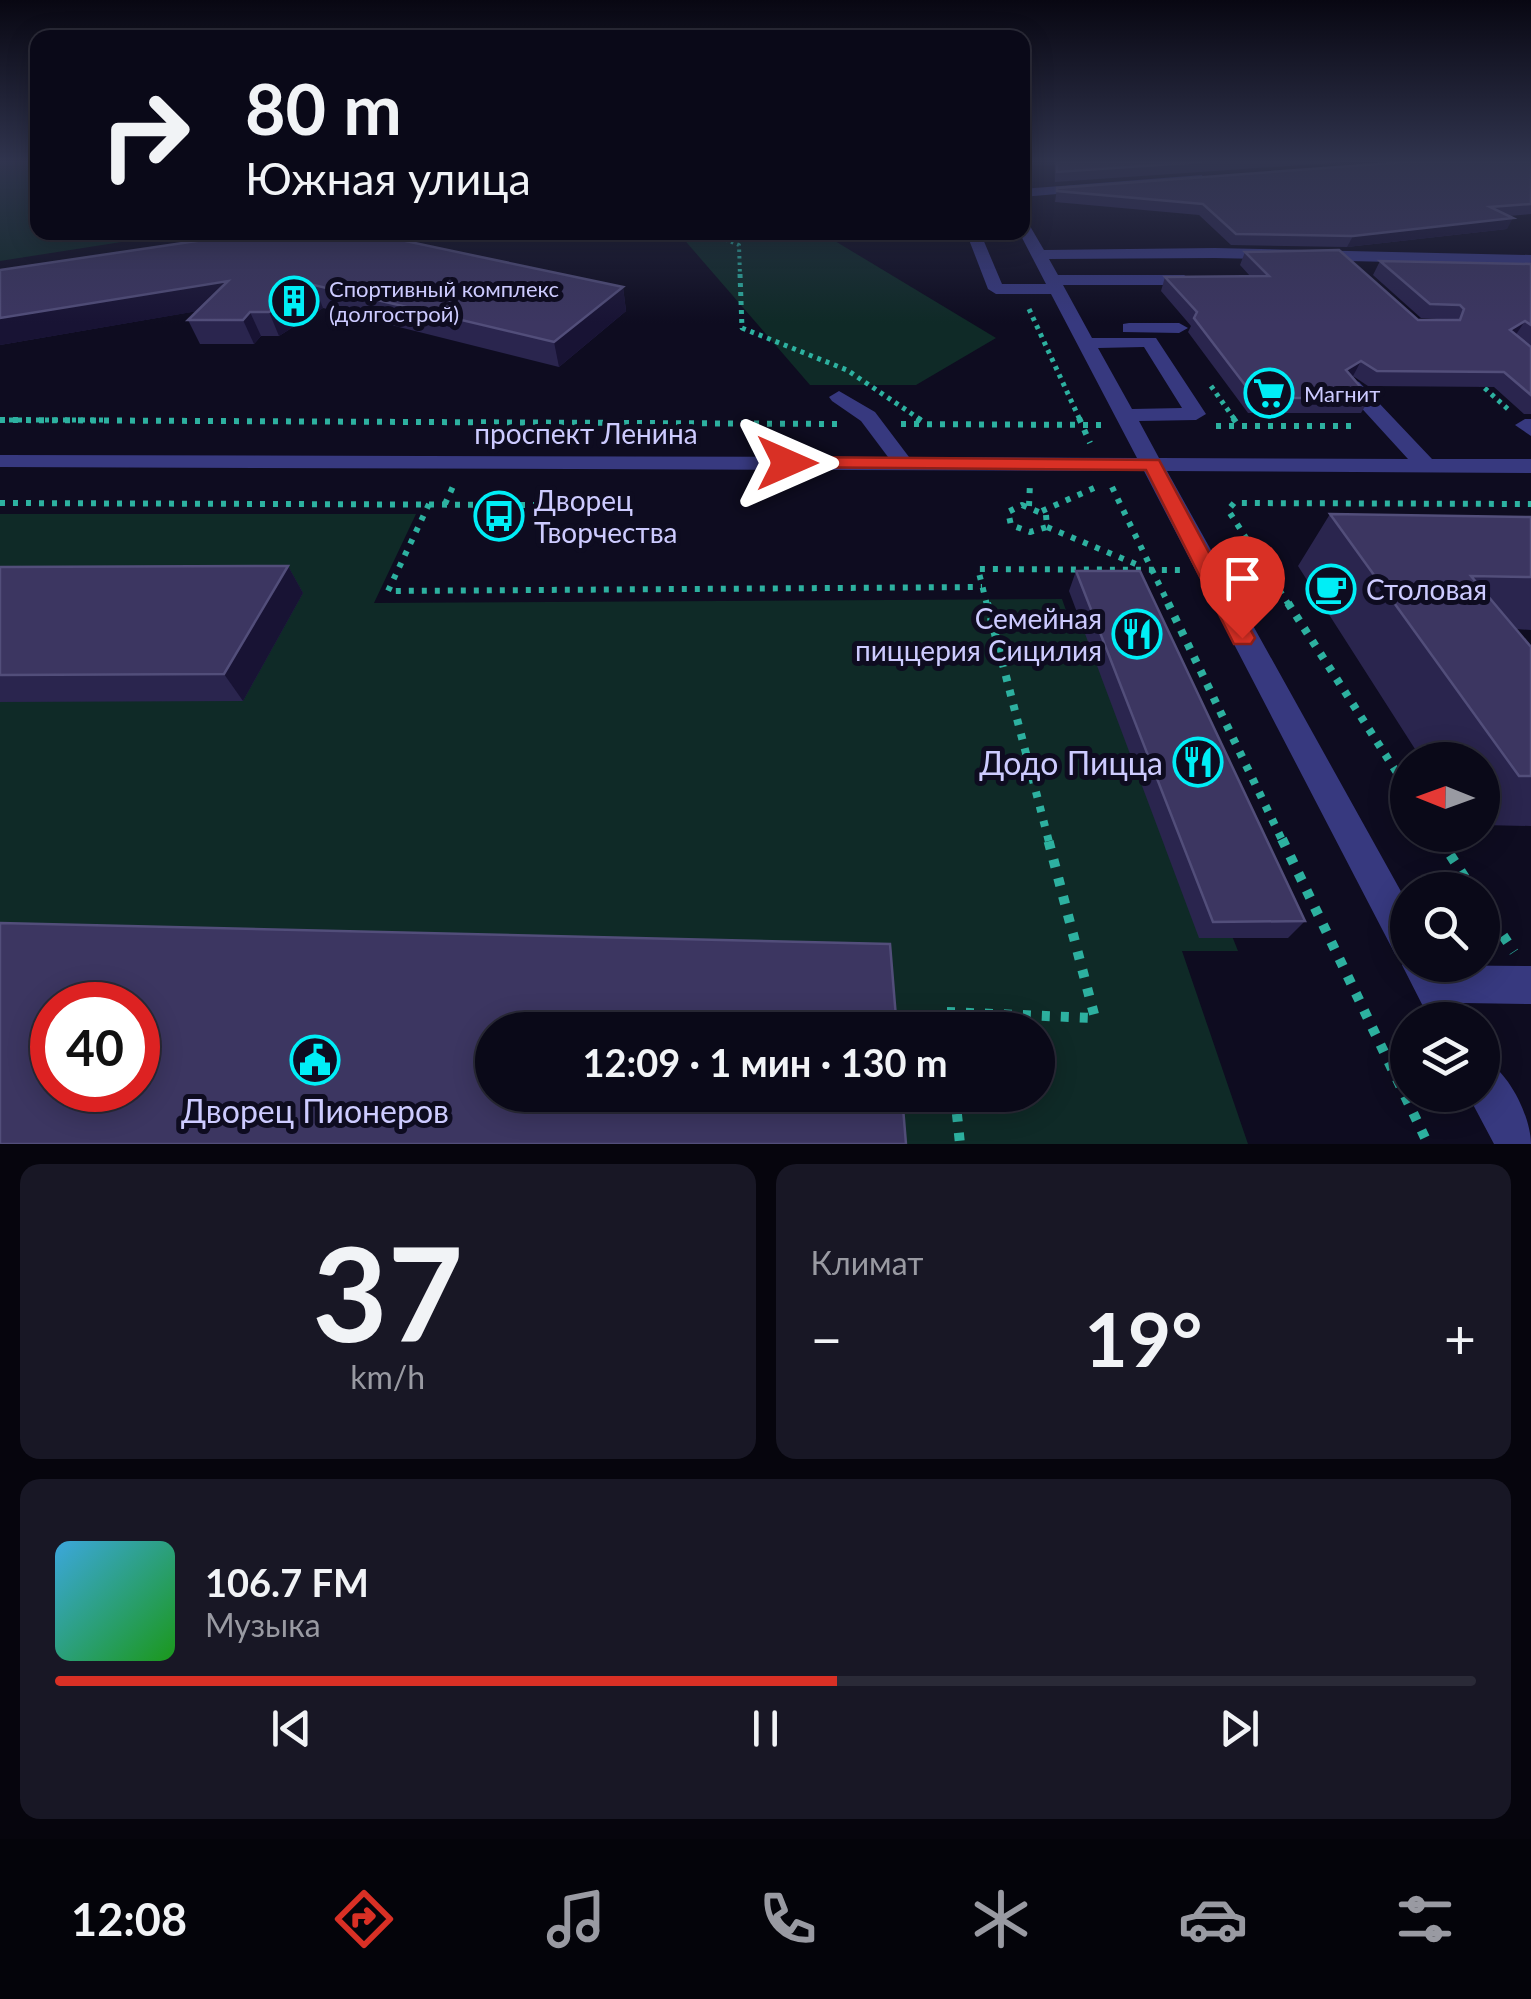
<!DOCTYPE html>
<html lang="ru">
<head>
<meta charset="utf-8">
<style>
  :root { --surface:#0a0918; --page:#181725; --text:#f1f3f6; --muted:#999aa2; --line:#2a2a37; --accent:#d93025 }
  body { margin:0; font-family:Lato,sans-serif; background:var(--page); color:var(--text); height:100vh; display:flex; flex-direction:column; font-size:38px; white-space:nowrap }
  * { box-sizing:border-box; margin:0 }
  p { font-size:32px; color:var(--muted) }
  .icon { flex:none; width:55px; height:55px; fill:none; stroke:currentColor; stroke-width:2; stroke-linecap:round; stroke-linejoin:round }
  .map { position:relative; height:1144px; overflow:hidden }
  .drawer { display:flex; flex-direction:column; gap:20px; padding:20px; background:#06050d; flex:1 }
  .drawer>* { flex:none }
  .banner { position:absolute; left:30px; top:30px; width:1000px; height:210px; border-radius:20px; box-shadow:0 5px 25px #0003,0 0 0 2px var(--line); background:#0a0918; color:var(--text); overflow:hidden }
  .needle { width:65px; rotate:271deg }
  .controls { position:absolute; left:1390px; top:742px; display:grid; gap:20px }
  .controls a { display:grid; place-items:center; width:110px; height:110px; border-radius:50%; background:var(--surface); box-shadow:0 5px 25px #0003,0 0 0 2px var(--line); font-size:50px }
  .speed { position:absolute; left:30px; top:982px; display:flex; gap:20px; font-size:50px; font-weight:700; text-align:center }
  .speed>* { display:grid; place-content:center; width:130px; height:130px; border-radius:50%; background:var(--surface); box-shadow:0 5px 25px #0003,0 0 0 2px var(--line); line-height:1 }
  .speed .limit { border:15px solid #d22; background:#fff; color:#111 }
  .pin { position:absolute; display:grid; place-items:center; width:85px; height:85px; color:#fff; margin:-102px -42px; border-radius:50% 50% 50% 0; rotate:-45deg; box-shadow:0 0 10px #0007 }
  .pin .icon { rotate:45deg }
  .me { position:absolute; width:110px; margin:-55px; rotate:90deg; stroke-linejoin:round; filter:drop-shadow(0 0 8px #0008) }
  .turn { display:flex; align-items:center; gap:35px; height:210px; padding:0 50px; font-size:45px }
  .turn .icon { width:130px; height:130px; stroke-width:2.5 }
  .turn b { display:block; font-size:70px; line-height:85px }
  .big { font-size:75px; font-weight:700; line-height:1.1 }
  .drawer .widget { flex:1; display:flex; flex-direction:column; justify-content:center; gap:15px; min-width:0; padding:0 35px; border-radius:20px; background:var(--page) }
  .drawer .dial { align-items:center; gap:0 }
  .dial b { font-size:130px; line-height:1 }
  .song { display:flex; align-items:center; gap:30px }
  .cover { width:120px; height:120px; border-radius:15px; background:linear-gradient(135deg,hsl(200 70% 55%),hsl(120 70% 35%)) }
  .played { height:10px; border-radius:5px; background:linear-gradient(90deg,var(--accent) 55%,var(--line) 55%) }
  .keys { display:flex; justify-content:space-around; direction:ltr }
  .heat { display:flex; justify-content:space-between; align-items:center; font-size:55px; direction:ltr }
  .drawer .tiles { flex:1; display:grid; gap:20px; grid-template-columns:1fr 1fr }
  .widget:last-child { grid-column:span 2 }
  .trip { position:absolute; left:475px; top:1012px; width:580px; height:100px; border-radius:50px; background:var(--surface); box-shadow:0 5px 25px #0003,0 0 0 2px var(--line); font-weight:700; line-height:100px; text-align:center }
  .tabs { display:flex; height:160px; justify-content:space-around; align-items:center; background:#04040a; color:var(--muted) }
  .tabs .icon { width:70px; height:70px }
  .tabs .selected { color:var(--accent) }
  .tabs b { font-size:45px; color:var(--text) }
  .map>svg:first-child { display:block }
</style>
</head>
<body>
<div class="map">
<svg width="1531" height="1144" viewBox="0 0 1531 1144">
  <rect width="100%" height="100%" fill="#0e0c20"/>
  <g fill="#0f2a27" fill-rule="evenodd">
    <path d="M0,162H37L38,232L179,233L0,261Z"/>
    <path d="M626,233H832L835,241L996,338L916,385H810L681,236Z"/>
    <path d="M0,514H416L374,603L1062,599L1074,633L1112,634L1238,951H1182L1248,1144H0ZM52,1005H138V1090H52ZM492,1030H1038V1095H492Z"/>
  </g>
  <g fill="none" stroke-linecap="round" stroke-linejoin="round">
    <path stroke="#2db1a0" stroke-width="4" stroke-dasharray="2.5 4" stroke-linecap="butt" d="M707,232L739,245L740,276"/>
    <g stroke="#2db1a0" stroke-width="5" stroke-dasharray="4 5" stroke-linecap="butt">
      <path d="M740,274L742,328L847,370L921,420"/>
      <path d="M1029,309L1080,420"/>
      <path d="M1478,382L1510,411"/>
      <path d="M1211,386L1235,420"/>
      <path d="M0,420H103"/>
    </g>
    <g stroke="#2db1a0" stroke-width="6" stroke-dasharray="5 8" stroke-linecap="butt">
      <path d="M917,418L926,424"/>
      <path d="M1079,418L1090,443"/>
      <path d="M1233,418L1238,425"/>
      <path d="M0,420L839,424"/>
      <path d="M901,424L1104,425"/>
      <path d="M1216,426H1359"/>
      <path d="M1112,487L1169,605"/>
      <path d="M0,503L547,505"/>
      <path d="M429,504L388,591L982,587"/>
      <path d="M445,504L455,482"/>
      <path d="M1022,505L1046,515L1047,527L1030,532L1011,525L1008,512Z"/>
      <path d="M1029,506L1030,483"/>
      <path d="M1042,511L1094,488"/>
      <path d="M1047,527L1143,567"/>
      <path d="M1237,570H1263"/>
      <path d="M987,605L978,569L1180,570"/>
      <path d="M1289,605L1228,510L1234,503L1531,504"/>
    </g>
    <g stroke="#2db1a0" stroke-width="8" stroke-dasharray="6 9" stroke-linecap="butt">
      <path d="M987,603L1049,842"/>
      <path d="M1168,603L1283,842"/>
      <path d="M1288,603L1408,790"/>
      <path d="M1437,835L1442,842"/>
    </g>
    <g stroke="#2db1a0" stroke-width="10" stroke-dasharray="8 11" stroke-linecap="butt">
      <path d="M1282,839L1428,1144"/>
      <path d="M1440,839L1473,890"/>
      <path d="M1482,904L1514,952"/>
      <path d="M948,1030L946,1012L1095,1018L1048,839"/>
      <path d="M955,1095L960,1144"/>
    </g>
    <g fill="#37397f" fill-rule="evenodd">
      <path d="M1202,175L1203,178L1197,182L1022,197V189Z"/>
      <path d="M1022,220L1027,221L1044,250L1215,248L1531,255V265L1215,258L1049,259L1058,275H1184L1192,280L1184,285H1063L1092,338H1156L1206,414L1196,420L1139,421L1159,458L1408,459L1345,390L1342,386L1352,380L1359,382L1432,459H1531V473L1167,471L1408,904V965L1531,966V1004L1463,1003L1470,1020H1430L1402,965L1405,958L1395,954L1144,471L0,467V455L888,457L861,421L832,401L829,397L839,391L875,412L909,457L1137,458L1051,294H996L988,289L966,232H980L1002,284H1046L1019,232H1022ZM1144,347L1182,408L1132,409L1098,348Z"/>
      <path d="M1129,323H1179L1188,328L1179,333L1123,332V324Z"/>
      <path d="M1525,419H1531V436L1515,425Z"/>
      <path d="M1482,1059C1508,1069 1531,1117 1531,1144H1494L1468,1095H1482Z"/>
    </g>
  </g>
  <g fill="#2a254e">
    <path d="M1055,162H1345L1055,182Z"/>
    <path d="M1531,162V214L1509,216L1507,229L1347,247L1231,245L1199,215L1055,202L1057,188Z"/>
    <path d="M411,242L623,287L626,311L559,367L323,308L279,336H261L254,344H200L188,320L197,311L0,345V270Z"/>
    <path d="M1245,252L1418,320H1452L1421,318L1373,275L1380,261L1531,264V346L1525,342L1531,347V414H1524L1494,387L1368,386L1353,376L1370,398L1361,413H1248L1188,332L1191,326L1161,291L1165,277L1250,276L1240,265Z"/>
    <path d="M1330,514L1531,517V630L1516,629L1531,647V826L1482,825V760H1422L1298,566Z"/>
    <path d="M288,566L303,593L243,701L0,702V567Z"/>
    <path d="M1076,571L1305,921L1288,938H1199L1069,591Z"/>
  </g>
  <g fill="#181334">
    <path d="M1513,218L1507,229L1347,247L1353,236Z"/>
    <path d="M395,232H417L398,260L391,238Z"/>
    <path d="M228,281L239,304L0,345V318Z"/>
    <path d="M314,285L323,308L279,336L269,312Z"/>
    <path d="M623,287L626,311L559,367L554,342Z"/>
    <path d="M250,312L261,336L254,344L243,320Z"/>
    <path d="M1525,321L1515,336L1510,330Z"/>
    <path d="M1361,361L1353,376L1338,385L1346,370Z"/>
    <path d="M288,566L303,593L243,701L224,674Z"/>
  </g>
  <g fill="#3c3661" stroke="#524e7a" stroke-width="2.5" fill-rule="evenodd">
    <path d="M1057,162H1202L1057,172Z"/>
    <path d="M1405,162H1531V204L1490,207L1513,218L1353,236L1236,234L1203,204L1057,191V188Z"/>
    <path d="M211,232H395L391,238L623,287L554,342L314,285L269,312H250L243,320H188L228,281L0,318V270L203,240Z"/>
    <path d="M1339,250L1418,320H1460L1464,309L1460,305L1430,304L1380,261L1531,264V325L1525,321L1510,330L1531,347V395L1504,372L1377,371L1361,361L1346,370L1370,398H1255L1194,318L1197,312L1165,277L1269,276L1245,252Z"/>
    <path d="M1330,514L1531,517V577L1471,576L1531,647V776H1519Z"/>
    <path d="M288,566L224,674L0,675V567Z"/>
    <path d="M1076,571H1140L1305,921L1213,922Z"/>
    <path d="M0,923L890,944L897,1030H492V1095H902L906,1144H0ZM52,1005H138V1090H52Z"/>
  </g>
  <linearGradient id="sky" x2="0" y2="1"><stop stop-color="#080712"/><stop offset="0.5" stop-color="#30344e"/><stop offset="1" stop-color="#30344e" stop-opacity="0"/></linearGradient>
  <rect width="1531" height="323" fill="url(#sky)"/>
  <path fill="#d93025" stroke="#8d1f18" stroke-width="2.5" d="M787,457L1159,460L1255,638L1251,644H1234L1146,470L780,467L777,463Z"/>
  <defs>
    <g id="building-ring" transform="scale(2.5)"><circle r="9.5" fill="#0e0c20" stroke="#00eef6" stroke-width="1.5"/><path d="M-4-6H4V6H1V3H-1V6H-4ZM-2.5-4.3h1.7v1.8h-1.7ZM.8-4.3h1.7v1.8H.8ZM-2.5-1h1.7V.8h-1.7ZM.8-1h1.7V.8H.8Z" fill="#00eef6"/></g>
    <g id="supermarket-ring" transform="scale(2.5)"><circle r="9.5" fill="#0e0c20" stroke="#00eef6" stroke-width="1.5"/><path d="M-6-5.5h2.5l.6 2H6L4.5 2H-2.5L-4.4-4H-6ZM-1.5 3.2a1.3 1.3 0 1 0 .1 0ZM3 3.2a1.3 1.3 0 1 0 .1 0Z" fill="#00eef6"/></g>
    <g id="bus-ring" transform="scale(2.5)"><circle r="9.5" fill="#0e0c20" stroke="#00eef6" stroke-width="1.5"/><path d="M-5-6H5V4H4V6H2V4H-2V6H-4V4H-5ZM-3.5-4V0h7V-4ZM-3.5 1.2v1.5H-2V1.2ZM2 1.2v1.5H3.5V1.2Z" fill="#00eef6"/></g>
    <g id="cafe-ring" transform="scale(2.5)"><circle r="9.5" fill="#0e0c20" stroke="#00eef6" stroke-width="1.5"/><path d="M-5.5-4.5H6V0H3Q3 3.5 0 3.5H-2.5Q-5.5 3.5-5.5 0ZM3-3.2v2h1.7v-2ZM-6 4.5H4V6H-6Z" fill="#00eef6"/></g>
    <g id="restaurant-ring" transform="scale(2.5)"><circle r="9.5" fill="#0e0c20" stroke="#00eef6" stroke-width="1.5"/><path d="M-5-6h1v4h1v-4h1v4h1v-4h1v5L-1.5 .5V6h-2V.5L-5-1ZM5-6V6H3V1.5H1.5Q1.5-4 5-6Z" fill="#00eef6"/></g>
    <g id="civic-ring" transform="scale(2.5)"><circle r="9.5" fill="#0e0c20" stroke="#00eef6" stroke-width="1.5"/><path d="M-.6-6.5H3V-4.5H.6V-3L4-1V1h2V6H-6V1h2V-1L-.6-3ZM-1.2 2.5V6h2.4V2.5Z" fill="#00eef6"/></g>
  </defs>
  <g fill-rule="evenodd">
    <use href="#building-ring" x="294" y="301"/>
    <use href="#supermarket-ring" x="1269" y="393"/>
    <use href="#bus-ring" x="499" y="516"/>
    <use href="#cafe-ring" x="1331" y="589"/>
    <use href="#restaurant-ring" x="1137" y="634"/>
    <use href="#restaurant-ring" x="1198" y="762"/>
    <use href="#civic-ring" x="315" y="1060"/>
  </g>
  <g text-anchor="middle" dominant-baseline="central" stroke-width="10" stroke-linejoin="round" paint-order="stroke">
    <g font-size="22" fill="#cdcbff" stroke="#0e0c20" text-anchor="start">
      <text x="329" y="288">Спортивный комплекс<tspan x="329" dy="25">(долгострой)</tspan></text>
      <text x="1304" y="393">Магнит</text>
    </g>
    <g font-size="28" fill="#cdcbff" stroke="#0e0c20">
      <text x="586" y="433">проспект Ленина</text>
    </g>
    <g font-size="28" fill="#cdcbff" stroke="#0e0c20" text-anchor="start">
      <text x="534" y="500">Дворец<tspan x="534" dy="32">Творчества</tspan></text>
      <text x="1366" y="589">Столовая</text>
      <text x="1102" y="618" text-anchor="end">Семейная<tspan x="1102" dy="32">пиццерия Сицилия</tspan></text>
    </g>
    <g font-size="32" fill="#cdcbff" stroke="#0e0c20" text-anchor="end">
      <text x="1163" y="762">Додо Пицца</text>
      <text x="315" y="1110" text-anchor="middle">Дворец Пионеров</text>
    </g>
  </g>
</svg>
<div class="controls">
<a><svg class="needle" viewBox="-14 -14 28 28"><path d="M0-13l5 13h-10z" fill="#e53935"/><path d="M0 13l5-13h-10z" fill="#999aa2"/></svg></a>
<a><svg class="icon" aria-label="search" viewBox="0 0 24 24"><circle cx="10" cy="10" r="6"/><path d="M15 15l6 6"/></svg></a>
<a><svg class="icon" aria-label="layers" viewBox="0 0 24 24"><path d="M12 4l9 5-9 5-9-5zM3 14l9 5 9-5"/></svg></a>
</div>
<div class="speed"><div class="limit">40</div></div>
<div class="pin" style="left:1242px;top:638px;background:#d93025"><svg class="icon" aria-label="arrive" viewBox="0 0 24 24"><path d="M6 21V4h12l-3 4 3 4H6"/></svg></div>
<svg class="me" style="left:787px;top:463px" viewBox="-20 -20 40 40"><path d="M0-17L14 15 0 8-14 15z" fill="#d93025" stroke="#fff" stroke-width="4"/></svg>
<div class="trip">12:09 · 1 мин · 130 m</div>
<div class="banner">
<div class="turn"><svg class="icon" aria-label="right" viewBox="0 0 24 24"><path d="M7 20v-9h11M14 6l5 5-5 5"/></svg><div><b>80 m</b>Южная улица</div></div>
</div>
</div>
<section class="drawer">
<div class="tiles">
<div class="widget dial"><b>37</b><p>km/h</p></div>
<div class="widget"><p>Климат</p>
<div class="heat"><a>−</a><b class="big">19°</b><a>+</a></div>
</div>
<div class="widget">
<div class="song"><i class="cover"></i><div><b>106.7 FM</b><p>Музыка</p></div></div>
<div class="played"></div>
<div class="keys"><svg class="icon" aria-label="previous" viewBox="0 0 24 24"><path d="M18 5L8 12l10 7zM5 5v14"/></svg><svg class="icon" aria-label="pause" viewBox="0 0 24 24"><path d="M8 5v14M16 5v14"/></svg><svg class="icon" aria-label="next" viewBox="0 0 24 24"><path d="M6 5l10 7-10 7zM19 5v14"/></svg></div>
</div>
</div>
</section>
<nav class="tabs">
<b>12:08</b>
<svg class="icon selected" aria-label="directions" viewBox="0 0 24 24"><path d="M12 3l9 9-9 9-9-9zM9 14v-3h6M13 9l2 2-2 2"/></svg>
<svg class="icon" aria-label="music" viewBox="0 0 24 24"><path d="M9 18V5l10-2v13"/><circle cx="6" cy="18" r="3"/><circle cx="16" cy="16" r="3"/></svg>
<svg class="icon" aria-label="phone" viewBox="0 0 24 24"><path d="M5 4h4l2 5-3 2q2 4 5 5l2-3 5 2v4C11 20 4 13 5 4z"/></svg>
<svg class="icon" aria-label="climate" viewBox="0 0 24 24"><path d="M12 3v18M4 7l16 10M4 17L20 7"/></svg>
<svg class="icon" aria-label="car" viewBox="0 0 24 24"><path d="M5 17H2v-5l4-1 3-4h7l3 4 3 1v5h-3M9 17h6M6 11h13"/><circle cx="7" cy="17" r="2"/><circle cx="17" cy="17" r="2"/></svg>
<svg class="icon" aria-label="filters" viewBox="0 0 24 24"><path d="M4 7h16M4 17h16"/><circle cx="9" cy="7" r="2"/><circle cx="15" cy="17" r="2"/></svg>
</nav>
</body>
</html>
